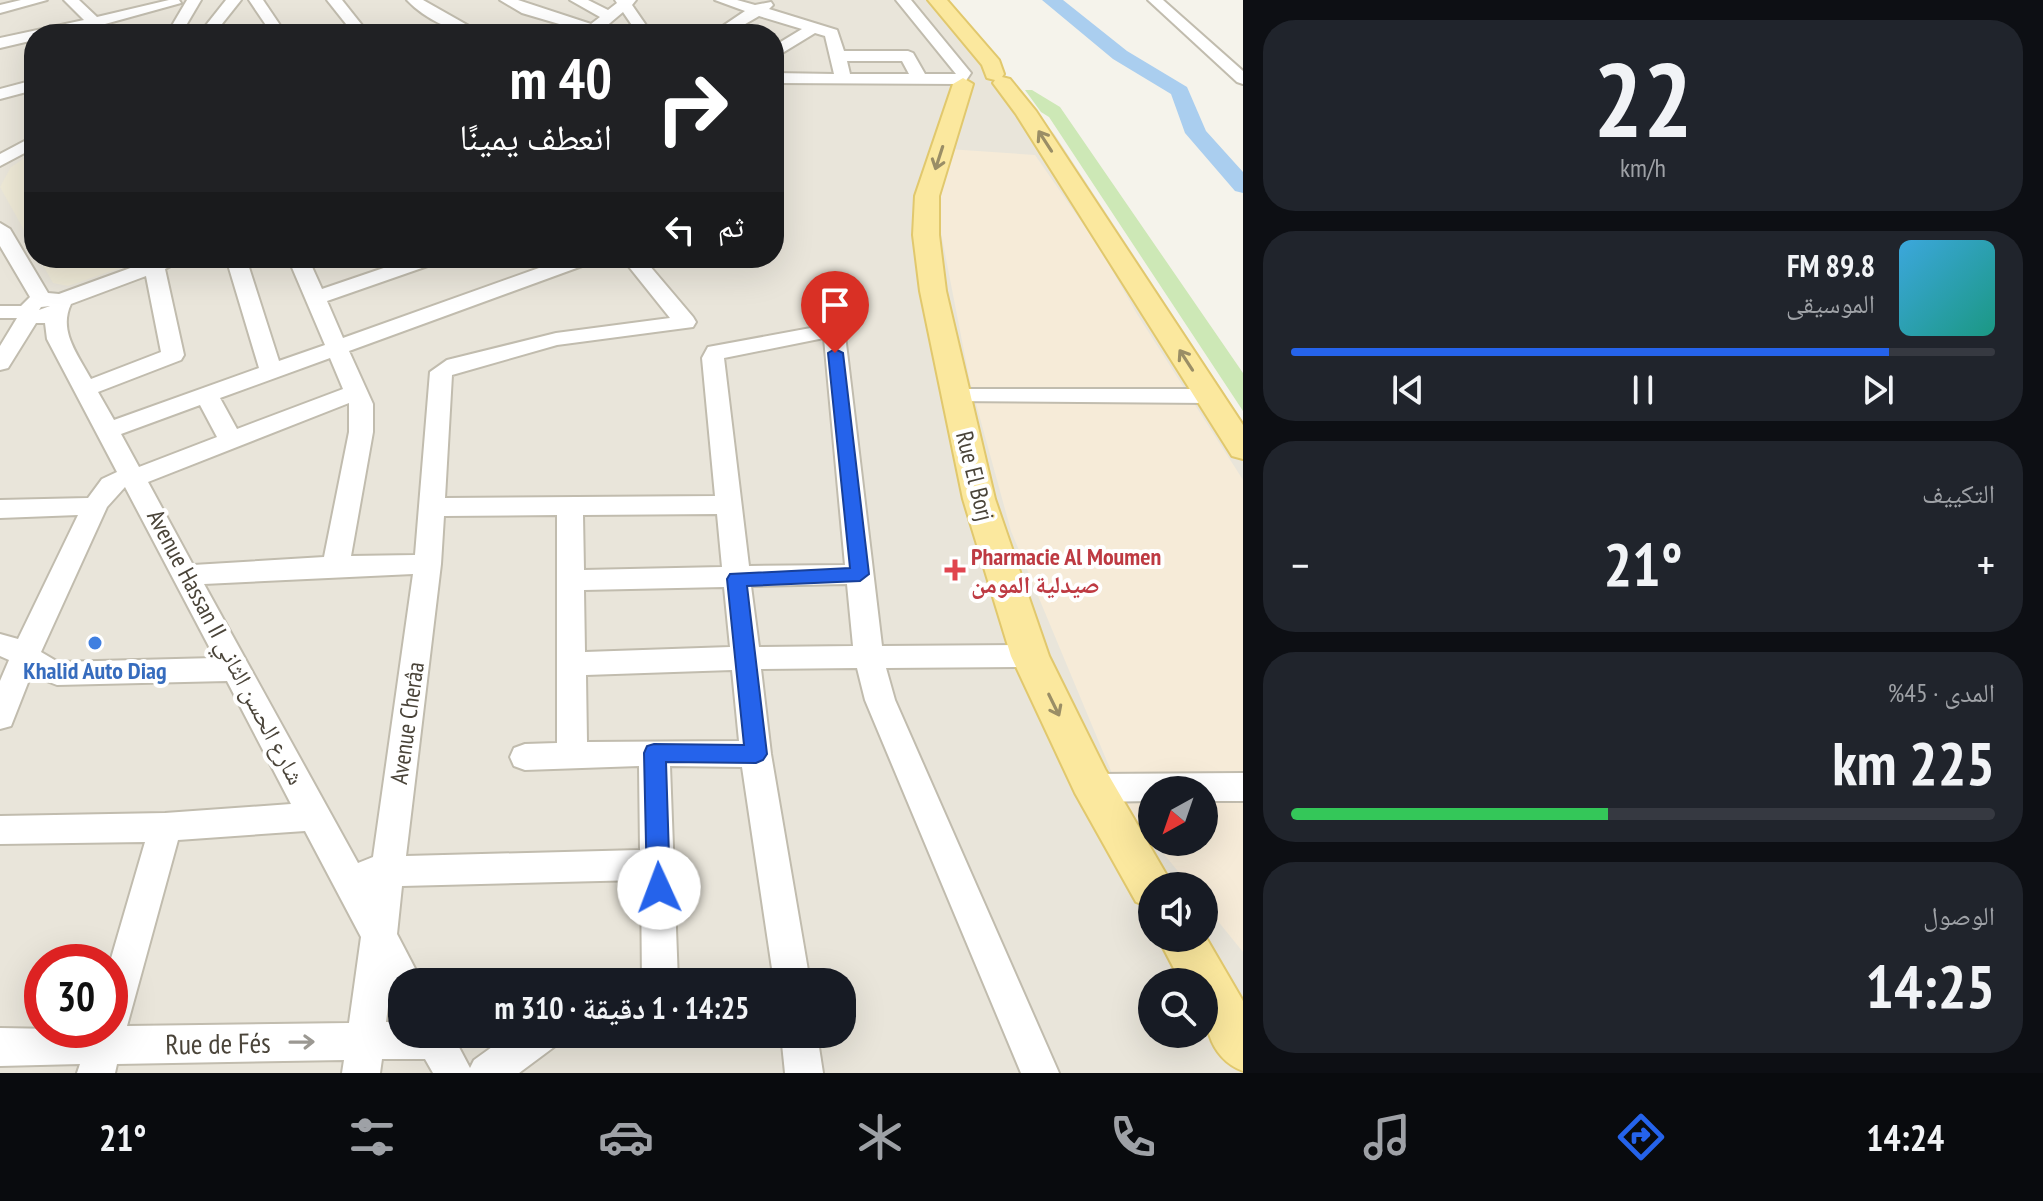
<!DOCTYPE html>
<html lang="ar">
<head>
<meta charset="utf-8">
<style>
  :root { --surface:#171b24; --page:#20242c; --text:#f1f3f6; --muted:#9ea1a6; --line:#363941; --accent:#2563eb }
  body { margin:0; font-family:"PT Sans Narrow","Noto Naskh Arabic",sans-serif; background:var(--page); color:var(--text); direction:rtl; height:100vh; display:flex; flex-direction:column; font-size:30px; white-space:nowrap }
  * { box-sizing:border-box; margin:0 }
  p { font-size:26px; color:var(--muted) }
  .icon { flex:none; width:44px; height:44px; fill:none; stroke:currentColor; stroke-width:2; stroke-linecap:round; stroke-linejoin:round }
  .map { position:relative; flex:1; overflow:hidden; direction:ltr }
  .panel { display:flex; flex-direction:column; gap:20px; padding:20px; background:#0d0f14; width:800px }
  .panel>* { flex:none }
  .top-card { position:absolute; left:24px; top:24px; width:760px; height:244px; border-radius:32px; box-shadow:0 8px 32px #0002; direction:rtl; background:#202124; color:#fff; overflow:hidden }
  .needle { width:52px; rotate:220deg }
  .buttons { position:absolute; left:1138px; top:776px; display:grid; gap:16px }
  .buttons a { display:grid; place-items:center; width:80px; height:80px; border-radius:50%; background:var(--surface); box-shadow:0 8px 32px #0002; font-size:40px }
  .speed { position:absolute; left:24px; top:944px; display:flex; gap:16px; font-size:40px; font-weight:700; text-align:center }
  .speed>* { display:grid; place-content:center; width:104px; height:104px; border-radius:50%; background:var(--surface); box-shadow:0 8px 32px #0002; line-height:1 }
  .speed .limit { border:12px solid #d22; background:#fff; color:#111 }
  .pin { position:absolute; display:grid; place-items:center; width:68px; height:68px; color:#fff; margin:-82px -34px; border-radius:50% 50% 50% 0; rotate:-45deg; box-shadow:0 0 8px #0007 }
  .pin .icon { rotate:45deg }
  .me { position:absolute; width:88px; margin:-44px; rotate:358deg; stroke-linejoin:round; filter:drop-shadow(0 0 6px #0008) }
  .turn { display:flex; align-items:center; gap:28px; height:168px; padding:0 40px; font-size:36px }
  .turn .icon { width:104px; height:104px; stroke-width:2.5 }
  .turn b { display:block; font-size:56px; line-height:68px }
  .then { display:flex; align-items:center; height:76px; padding:0 40px; background:#0003; gap:16px; font-size:30px }
  .big { font-size:60px; font-weight:800; line-height:1.1 }
  .panel .tile { flex:1; display:flex; flex-direction:column; justify-content:center; gap:12px; min-width:0; padding:0 28px; border-radius:32px; background:var(--page) }
  .panel .dial { align-items:center; gap:0 }
  .dial b { font-size:104px; line-height:1 }
  .song { display:flex; align-items:center; gap:24px }
  .cover { width:96px; height:96px; border-radius:12px; background:linear-gradient(135deg,hsl(200 70% 55%),hsl(170 70% 35%)) }
  .played { height:8px; border-radius:4px; background:linear-gradient(90deg,var(--accent) 85%,var(--line) 85%) }
  .keys { display:flex; justify-content:space-around; direction:ltr }
  .heat { display:flex; justify-content:space-between; align-items:center; font-size:44px; direction:ltr }
  .charge { height:12px; border-radius:6px; background:linear-gradient(90deg,#34c759 45%,var(--line) 0) }
  .trip { position:absolute; left:388px; top:968px; width:468px; height:80px; border-radius:32px; background:var(--surface); box-shadow:0 8px 32px #0002; font-weight:800; line-height:80px; text-align:center; direction:rtl }
  .dock { display:flex; height:128px; justify-content:space-around; align-items:center; background:#090b0e; color:var(--muted) }
  .dock .icon { width:56px; height:56px }
  .dock .active { color:var(--accent) }
  .dock b { font-size:36px; color:var(--text) }
  main { display:flex; flex:1; min-height:0 }
  .map>svg:first-child { display:block }
</style>
</head>
<body>
<main>
<section class="panel">
<div class="tile dial"><b>22</b><p>km/h</p></div>
<div class="tile">
<div class="song"><i class="cover"></i><div><b>89.8 FM</b><p>الموسيقى</p></div></div>
<div class="played"></div>
<div class="keys"><svg class="icon" aria-label="previous" viewBox="0 0 24 24"><path d="M18 5L8 12l10 7zM5 5v14"/></svg><svg class="icon" aria-label="pause" viewBox="0 0 24 24"><path d="M8 5v14M16 5v14"/></svg><svg class="icon" aria-label="next" viewBox="0 0 24 24"><path d="M6 5l10 7-10 7zM19 5v14"/></svg></div>
</div>
<div class="tile"><p>التكييف</p>
<div class="heat"><a>−</a><b class="big">21°</b><a>+</a></div>
</div>
<div class="tile"><p>المدى · 45%</p><b class="big">225 km</b><div class="charge"></div></div>
<div class="tile"><p>الوصول</p><b class="big">14:25</b></div>
</section>
<div class="map">
<svg width="1243" height="1073" viewBox="0 0 1243 1073">
  <rect width="100%" height="100%" fill="#f5f3eb"/>
  <path fill="#e9e5da" fill-rule="evenodd" d="M0,0H939L1055,135L1243,422V1073H0ZM34,34H774V258H34ZM1152,790H1204V842H1152ZM1152,886H1204V938H1152ZM42,962H110V1030H42ZM402,982H842V1034H402ZM1152,982H1204V1034H1152Z"/>
  <path fill="#f6ebd8" d="M948,149L1035,155L1099,247L1137,314L1243,480V952L1204,904V886H1190L1154,842H1204V790H1152V839L1126,807L1011,531L970,382L934,197Z"/>
  <g fill="#eee9d6">
    <path d="M34,152V248L0,187L11,167Z"/>
    <path d="M39,258H149L68,286L53,283Z"/>
  </g>
  <path fill="#cde8b6" d="M1025,90H1032L1060,107L1243,373V411L1049,117L1041,112Z"/>
  <g fill="none" stroke-linecap="round" stroke-linejoin="round">
    <path fill="#aaceef" fill-rule="evenodd" d="M1042,0H1063L1127,51L1187,87L1206,131L1243,172V193L1235,191L1185,133L1171,94L1113,59Z"/>
    <g stroke="#c1bcae" stroke-width="4">
      <g id="minor">
        <path d="M21,0H47L0,13V5Z"/>
        <path d="M64,0H79L97,17L169,0H179L181,3L105,24L111,31L109,34H99L91,27L60,34H34V40L0,48V38L84,20Z"/>
        <path d="M187,0H201L181,34H167Z"/>
        <path d="M226,0H241L214,34H199Z"/>
        <path d="M249,0H263L286,34H272Z"/>
        <path d="M327,0H342L369,34H354Z"/>
        <path d="M407,0H423L483,34C456,34 426,20 407,0Z"/>
        <path d="M500,0H518L591,24L600,17L570,0H588L608,10L617,3L615,0H636L632,5L652,34H638L623,12L597,34H581L583,31L522,13Z"/>
        <path d="M715,0H737L755,5L771,2L773,5L769,9L837,30L844,51H908L913,53L925,74H956L896,0H911L971,73L965,82L959,84L774,83V73L834,74L825,36L815,33L774,58V46L802,29L759,16L728,34H711L745,11ZM847,61H902L909,74H850Z"/>
        <path d="M1148,0H1163L1243,71V84L1237,82Z"/>
        <path d="M34,80V90L0,99V89Z"/>
        <path d="M34,136V148L0,166V154Z"/>
        <path d="M0,223L10,229L48,293L59,294L158,258H186L165,269L184,355L181,360L98,392L114,420L259,368L226,258H246L279,361L325,345L288,258H308L322,289L413,258H442L439,262L327,301L343,338L567,258H596L593,262L349,351L373,404V432L351,556L415,555L430,372L447,360L556,333L670,318L622,258H643L693,317L696,322L693,327L557,345L452,375L445,498L715,496L702,358L708,347L827,325L845,335L882,646L1030,645L1040,648L1044,656L1040,664L1030,667L886,668L895,700L1059,1073H1021L865,700L857,668L761,669L771,754L810,982H774L742,767L670,766L678,982H642L641,880L402,886L397,934L422,982H402V999L390,991L386,1022H402V1034H452L470,1068L474,1060L510,1034H559L554,1047L519,1073H433L425,1059H382L380,1073H342L344,1060L117,1064L115,1073H77L80,1064L0,1066V1028L110,1030V962L145,842L0,844V816L165,813L291,804L227,681L57,685L31,675L11,726L0,729V681L9,660L0,656V634L18,639L78,515L0,518V500L88,498L102,479L117,472L47,339L45,323H36L8,368L0,370V346L17,318H0V306H21L30,297L0,246ZM146,276L161,352L91,379C78,355 58,331 71,304ZM50,306L39,310L41,307ZM824,338L845,565L749,566L724,358ZM330,358L343,389L237,429L220,398ZM349,403V432L324,557L193,565L148,482ZM200,405L217,437L139,467L121,434ZM125,487L215,658L58,662L41,652L107,507ZM717,514L722,567L584,570L583,515ZM557,515V743L525,744L514,748L510,757L514,766L525,770L639,766L640,850L406,856L441,564L444,516ZM413,574L373,857L358,863L204,584ZM847,584L853,646L759,647L751,586ZM724,587L730,647L585,652L584,590ZM732,670L739,741L587,742L586,675ZM305,831L361,937L349,1023L127,1026L178,840Z"/>
        <path d="M956,389H1209L1217,391L1220,396L1217,401L1209,403L948,401L945,396L948,391Z"/>
        <path d="M1243,773V801H1204V790H1152V801L1094,802L1083,798L1078,788L1083,778L1094,774Z"/>
        <path d="M781,1034H817L823,1073H785Z"/>
      </g>
    </g>
    <g stroke="#e1c86d" stroke-width="4">
      <g id="major">
        <path d="M928,0H947L999,60L1004,74L1002,77L1010,79L1036,111L1243,425V459L1232,456L1016,114L993,83L995,80L987,78L982,65Z"/>
        <path d="M963,78L973,84L939,196V235L946,291L995,499L1049,656L1105,769L1173,886H1152V908L1136,902L1075,793L1011,656L963,499L920,291L913,235L915,196L953,84Z"/>
        <path d="M1204,934L1243,1001V1071C1205,1056 1204,1018 1204,982H1181L1158,938H1204Z"/>
      </g>
    </g>
    <use href="#minor" fill="#fff" fill-rule="evenodd"/>
    <use href="#major" fill="#fbe89e" fill-rule="evenodd"/>
  </g>
  <defs><path id="oneway-shaft" d="M-6 0H5M1.5-3L5.5 0L1.5 3" fill="none" stroke-width="1.6" stroke-linecap="round" stroke-linejoin="round" transform="scale(2)"/></defs>
  <g stroke="#9a8e66">
    <use href="#oneway-shaft" transform="translate(1045 141) rotate(-123)"/>
    <use href="#oneway-shaft" transform="translate(939 158) rotate(108)"/>
    <use href="#oneway-shaft" transform="translate(1186 360) rotate(-123)"/>
    <use href="#oneway-shaft" transform="translate(1054 705) rotate(64)"/>
  </g>
  <use stroke="#9b9892" href="#oneway-shaft" transform="translate(302 1042) rotate(-1)"/>
  <path fill="#2563eb" stroke="#184099" stroke-width="2" d="M835,349L843,353L869,574L860,581L747,586L767,754L763,760L756,763L666,762L670,888L667,895L659,899L650,895L647,888L644,753L647,746L654,744L744,745L727,579L730,574L850,568L828,353Z"/>
  <path fill="#e0444e" stroke="#fff" stroke-width="3" d="M951 558h8v8h8v8h-8v8h-8v-8h-8v-8h8z"/>
  <circle fill="#3f7fe0" stroke="#fff" stroke-width="3" cx="95" cy="643" r="8"/>
  <g text-anchor="middle" dominant-baseline="central" stroke-width="8" stroke-linejoin="round" paint-order="stroke">
    <g font-size="24" fill="#4a4439" stroke="#fff">
      <text transform="translate(975 476) rotate(76)">Rue El Borj</text>
      <text transform="translate(226 647) rotate(62)">Avenue Hassan II شارع الحسن الثاني</text>
      <text transform="translate(407 723) rotate(-82)">Avenue Cherâa</text>
    </g>
    <g font-size="24" font-weight="bold" fill="#be3a42" stroke="#fff" text-anchor="start">
      <text x="971" y="556">Pharmacie Al Moumen<tspan x="971" dy="28">صيدلية المومن</tspan></text>
    </g>
    <g font-size="24" font-weight="bold" fill="#366cbe" stroke="#fff">
      <text x="95" y="670">Khalid Auto Diag</text>
    </g>
    <g font-size="28" fill="#4a4439" stroke="#fff">
      <text transform="translate(218 1043) rotate(-1)">Rue de Fés</text>
    </g>
  </g>
</svg>
<div class="buttons">
<a><svg class="needle" viewBox="-14 -14 28 28"><path d="M0-13l5 13h-10z" fill="#e53935"/><path d="M0 13l5-13h-10z" fill="#9ea1a6"/></svg></a>
<a><svg class="icon" aria-label="sound" viewBox="0 0 24 24"><path d="M4 9h4l5-4v14l-5-4H4zM17 9q2 3 0 6"/></svg></a>
<a><svg class="icon" aria-label="search" viewBox="0 0 24 24"><circle cx="10" cy="10" r="6"/><path d="M15 15l6 6"/></svg></a>
</div>
<div class="speed"><div class="limit">30</div></div>
<div class="pin" style="left:835px;top:353px;background:#d93025"><svg class="icon" aria-label="arrive" viewBox="0 0 24 24"><path d="M6 21V4h12l-3 4 3 4H6"/></svg></div>
<svg class="me" style="left:659px;top:888px" viewBox="-20 -20 40 40"><circle r="19" fill="#fff"/><path d="M0-13L10 11 0 6-10 11z" fill="#2563eb"/></svg>
<div class="trip">14:25 · 1 دقيقة · 310 m</div>
<div class="top-card">
<div class="turn"><svg class="icon" aria-label="right" viewBox="0 0 24 24"><path d="M7 20v-9h11M14 6l5 5-5 5"/></svg><div><b>40 m</b>انعطف يمينًا</div></div>
<div class="then">ثم<svg class="icon" aria-label="left" viewBox="0 0 24 24"><path d="M17 20v-9H6M10 6l-5 5 5 5"/></svg></div>
</div>
</div>
</main>
<nav class="dock">
<b>14:24</b>
<svg class="icon active" aria-label="directions" viewBox="0 0 24 24"><path d="M12 3l9 9-9 9-9-9zM9 14v-3h6M13 9l2 2-2 2"/></svg>
<svg class="icon" aria-label="music" viewBox="0 0 24 24"><path d="M9 18V5l10-2v13"/><circle cx="6" cy="18" r="3"/><circle cx="16" cy="16" r="3"/></svg>
<svg class="icon" aria-label="phone" viewBox="0 0 24 24"><path d="M5 4h4l2 5-3 2q2 4 5 5l2-3 5 2v4C11 20 4 13 5 4z"/></svg>
<svg class="icon" aria-label="climate" viewBox="0 0 24 24"><path d="M12 3v18M4 7l16 10M4 17L20 7"/></svg>
<svg class="icon" aria-label="car" viewBox="0 0 24 24"><path d="M5 17H2v-5l4-1 3-4h7l3 4 3 1v5h-3M9 17h6M6 11h13"/><circle cx="7" cy="17" r="2"/><circle cx="17" cy="17" r="2"/></svg>
<svg class="icon" aria-label="filters" viewBox="0 0 24 24"><path d="M4 7h16M4 17h16"/><circle cx="9" cy="7" r="2"/><circle cx="15" cy="17" r="2"/></svg>
<b>21°</b>
</nav>
</body>
</html>
